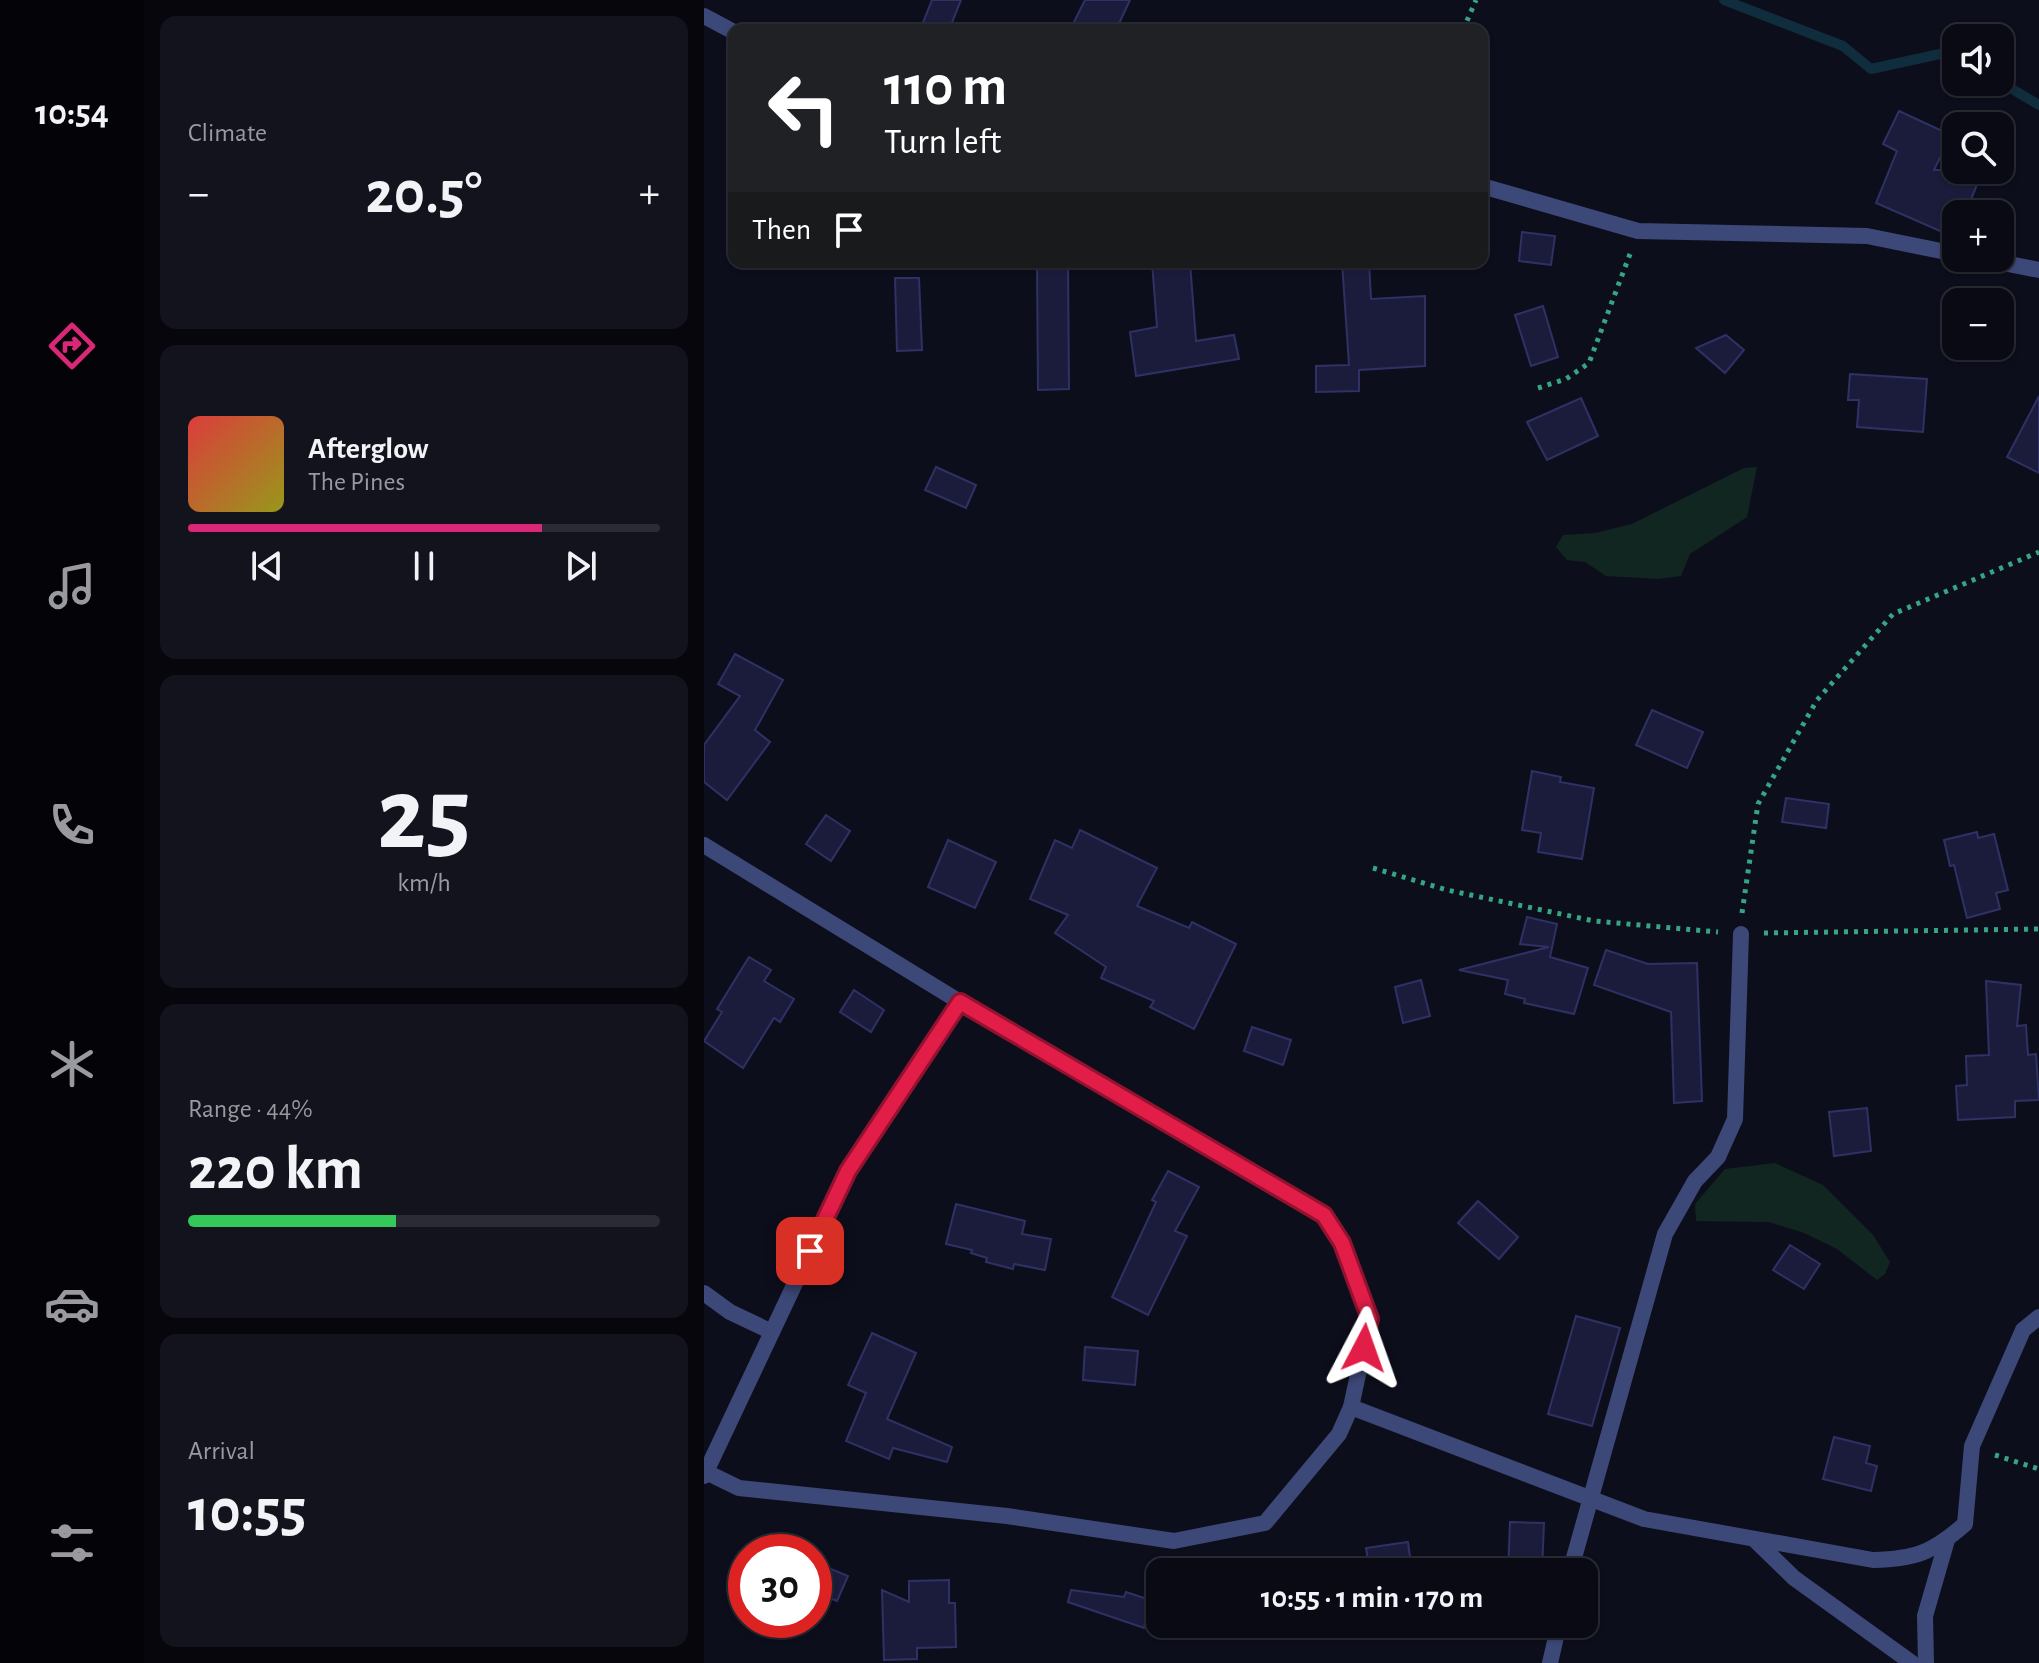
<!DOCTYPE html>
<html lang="en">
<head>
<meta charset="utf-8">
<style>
  :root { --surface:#0a0a15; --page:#13131e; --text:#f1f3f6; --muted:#999aa0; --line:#2a2b34; --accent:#db2777 }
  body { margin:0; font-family:"Alegreya Sans",sans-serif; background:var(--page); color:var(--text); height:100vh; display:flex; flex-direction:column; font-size:30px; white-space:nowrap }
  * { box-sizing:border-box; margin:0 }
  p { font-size:26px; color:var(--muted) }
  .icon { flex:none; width:44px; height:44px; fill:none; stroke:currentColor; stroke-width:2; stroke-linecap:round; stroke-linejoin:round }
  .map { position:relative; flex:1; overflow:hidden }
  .side { display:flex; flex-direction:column; gap:16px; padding:16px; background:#06060c; width:560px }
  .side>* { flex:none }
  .banner { position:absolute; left:24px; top:24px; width:760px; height:244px; border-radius:16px; box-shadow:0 2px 6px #0004,0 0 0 2px var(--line); background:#202124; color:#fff; overflow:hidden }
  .controls { position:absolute; left:1238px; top:24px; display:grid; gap:16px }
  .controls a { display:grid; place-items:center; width:72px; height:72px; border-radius:16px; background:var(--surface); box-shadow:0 2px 6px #0004,0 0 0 2px var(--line); font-size:40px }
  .speed { position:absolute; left:24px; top:1534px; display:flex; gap:16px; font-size:40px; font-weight:700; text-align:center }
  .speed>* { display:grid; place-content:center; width:104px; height:104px; border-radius:50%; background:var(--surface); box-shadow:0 2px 6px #0004,0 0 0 2px var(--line); line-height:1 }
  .speed .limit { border:12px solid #d22; background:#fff; color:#111 }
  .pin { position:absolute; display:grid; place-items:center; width:68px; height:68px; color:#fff; margin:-34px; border-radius:16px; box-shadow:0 4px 12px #0006 }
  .me { position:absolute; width:88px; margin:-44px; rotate:4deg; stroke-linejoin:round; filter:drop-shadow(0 0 6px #0008) }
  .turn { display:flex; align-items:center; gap:28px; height:168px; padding:0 24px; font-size:36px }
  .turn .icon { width:104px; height:104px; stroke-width:2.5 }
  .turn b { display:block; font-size:56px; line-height:68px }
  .then { display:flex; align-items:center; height:76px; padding:0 24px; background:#0003; gap:16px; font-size:30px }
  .big { font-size:60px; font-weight:700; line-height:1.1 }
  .side .card { flex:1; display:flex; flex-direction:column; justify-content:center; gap:12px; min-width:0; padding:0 28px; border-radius:16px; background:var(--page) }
  .side .dial { align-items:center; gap:0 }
  .dial b { font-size:104px; line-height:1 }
  .song { display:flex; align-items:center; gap:24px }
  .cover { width:96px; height:96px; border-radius:12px; background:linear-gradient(135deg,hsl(0 70% 55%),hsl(60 70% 35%)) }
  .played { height:8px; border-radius:4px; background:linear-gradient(90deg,var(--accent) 75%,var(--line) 75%) }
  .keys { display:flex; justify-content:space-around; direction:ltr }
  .heat { display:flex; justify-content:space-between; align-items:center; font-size:44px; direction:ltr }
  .charge { height:12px; border-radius:6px; background:linear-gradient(90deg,#34c759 44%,var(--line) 0) }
  .trip { position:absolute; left:442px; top:1558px; width:452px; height:80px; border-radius:16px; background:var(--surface); box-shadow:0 2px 6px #0004,0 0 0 2px var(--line); font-weight:700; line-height:80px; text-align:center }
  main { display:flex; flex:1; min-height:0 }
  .dock { display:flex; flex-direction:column; width:144px; justify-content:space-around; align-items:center; background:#040408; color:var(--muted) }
  .dock .icon { width:56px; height:56px }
  .dock .on { color:var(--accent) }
  .dock b { font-size:36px; color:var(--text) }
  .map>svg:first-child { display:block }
</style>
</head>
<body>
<main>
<nav class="dock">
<b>10:54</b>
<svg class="icon on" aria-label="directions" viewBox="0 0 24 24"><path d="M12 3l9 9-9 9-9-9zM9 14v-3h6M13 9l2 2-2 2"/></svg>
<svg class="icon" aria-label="music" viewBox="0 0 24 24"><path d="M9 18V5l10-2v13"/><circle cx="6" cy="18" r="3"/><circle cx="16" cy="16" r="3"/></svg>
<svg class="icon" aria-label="phone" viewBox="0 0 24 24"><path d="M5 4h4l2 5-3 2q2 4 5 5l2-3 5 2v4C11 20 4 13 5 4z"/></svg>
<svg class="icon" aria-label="climate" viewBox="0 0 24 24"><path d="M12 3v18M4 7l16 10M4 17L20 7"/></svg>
<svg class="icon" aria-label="car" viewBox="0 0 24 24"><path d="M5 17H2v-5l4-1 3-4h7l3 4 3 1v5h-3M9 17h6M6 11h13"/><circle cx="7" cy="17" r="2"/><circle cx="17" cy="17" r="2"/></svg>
<svg class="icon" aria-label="filters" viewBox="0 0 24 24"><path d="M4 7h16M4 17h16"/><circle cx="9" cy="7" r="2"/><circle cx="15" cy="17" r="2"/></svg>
</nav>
<section class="side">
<div class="card"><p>Climate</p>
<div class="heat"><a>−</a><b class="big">20.5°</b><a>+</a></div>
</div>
<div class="card">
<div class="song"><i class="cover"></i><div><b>Afterglow</b><p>The Pines</p></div></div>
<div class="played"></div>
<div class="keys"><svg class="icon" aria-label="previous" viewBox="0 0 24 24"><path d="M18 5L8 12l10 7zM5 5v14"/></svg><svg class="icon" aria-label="pause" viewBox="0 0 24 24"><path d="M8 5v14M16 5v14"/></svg><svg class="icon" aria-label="next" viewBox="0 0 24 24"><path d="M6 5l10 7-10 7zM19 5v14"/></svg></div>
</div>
<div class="card dial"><b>25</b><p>km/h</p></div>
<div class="card"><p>Range · 44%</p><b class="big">220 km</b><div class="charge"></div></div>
<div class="card"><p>Arrival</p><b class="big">10:55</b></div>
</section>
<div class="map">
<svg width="1335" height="1663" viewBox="0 0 1335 1663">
  <rect width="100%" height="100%" fill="#0d0e1c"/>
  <g fill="#112620">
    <path d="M1053,467L1043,517L986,554L977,576L954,579L902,576L881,562L863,560L852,547L859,535L891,533L928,524L1040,468Z"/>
    <path d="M1071,1163L1119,1185L1169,1235L1186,1262L1181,1274L1173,1280L1133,1249L1100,1233L1065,1222L992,1221L991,1204L1021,1169Z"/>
  </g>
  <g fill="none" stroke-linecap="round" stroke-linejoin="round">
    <g stroke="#102d3d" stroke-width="10">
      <path d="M1020,0L1139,46L1167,69L1245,52L1252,57"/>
      <path d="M1296,82L1335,105"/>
    </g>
  </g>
  <g fill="#1b1c3c" stroke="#2f3165" stroke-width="2">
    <path d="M228,0H257L245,30H216Z"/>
    <path d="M381,0H426L412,30H366Z"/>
    <path d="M1195,111L1247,135L1230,170H1279L1261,214H1252V238L1172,203L1193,151L1179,144Z"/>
    <path d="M818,232L851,236L847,265L815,261Z"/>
    <path d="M448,262H486L492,341L530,335L535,359L432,376L426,332L453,327Z"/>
    <path d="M638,262H665L667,299L721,296V366L655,370V391L612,392V366L645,365Z"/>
    <path d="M333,264H364L365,389L334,390Z"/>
    <path d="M191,278H215L218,350L193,351Z"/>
    <path d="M839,306L854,357L827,366L811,315Z"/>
    <path d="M1022,335L1040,350L1021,373L992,348Z"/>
    <path d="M1146,374L1223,379L1219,432L1153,427L1155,400H1144Z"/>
    <path d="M1335,396V473L1303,457Z"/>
    <path d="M877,398L894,436L843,460L823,422Z"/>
    <path d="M232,467L272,485L262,508L221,490Z"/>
    <path d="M31,654L79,680L51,730L66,742L23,800L0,782V745L36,696L14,684Z"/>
    <path d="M948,710L999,732L983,768L932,745Z"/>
    <path d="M828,771L857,777L856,782L890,788L878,859L834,852L837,833L818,830Z"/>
    <path d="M1082,798L1125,804L1122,828L1078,822Z"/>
    <path d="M122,815L146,831L127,861L102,844Z"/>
    <path d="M376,830L453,868L433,906L485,928L488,922L532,944L490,1029L446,1007L450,1001L397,978L402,967L351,933L364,915L326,899L351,840L368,848Z"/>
    <path d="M1273,832L1274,838L1290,834L1304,890L1292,893L1296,909L1263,918L1250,865L1246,866L1240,840Z"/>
    <path d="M244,840L292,862L271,908L224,887Z"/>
    <path d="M823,917L853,924L846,957L884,968L870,1014L820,1003L821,999L801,994L804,980L755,970L845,947L816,944Z"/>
    <path d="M902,950L944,964L993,963L998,1101L970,1103L967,1012L890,985Z"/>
    <path d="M45,957L67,970L60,981L90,999L76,1022L70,1018L39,1068L0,1041L18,1012L13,1009Z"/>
    <path d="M717,980L726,1016L699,1023L691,987Z"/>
    <path d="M1282,981L1317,985L1313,1026L1322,1025L1324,1055L1332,1054L1335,1100L1311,1101V1117L1254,1120L1252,1086L1263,1085L1262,1056L1285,1055Z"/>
    <path d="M150,990L180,1010L167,1032L136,1012Z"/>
    <path d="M548,1027L587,1040L579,1065L540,1051Z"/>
    <path d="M1163,1108L1167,1151L1130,1156L1125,1112Z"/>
    <path d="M464,1171L495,1187L471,1231L483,1236L444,1315L408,1297L452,1202L448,1200Z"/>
    <path d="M774,1201L814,1237L795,1259L754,1223Z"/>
    <path d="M252,1204L321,1221L318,1234L347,1239L341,1270L310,1264L309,1269L282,1262L283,1258L267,1253L268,1250L242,1244Z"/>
    <path d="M1086,1245L1116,1264L1100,1289L1069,1270Z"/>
    <path d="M872,1316L916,1328L888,1426L844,1414Z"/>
    <path d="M168,1333L212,1353L183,1419L248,1447L243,1462L189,1448L185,1459L142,1441L162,1393L144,1385Z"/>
    <path d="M381,1347L434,1351L431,1385L379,1380Z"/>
    <path d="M1130,1437L1166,1446L1162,1463L1173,1466L1167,1491L1119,1479Z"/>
    <path d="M806,1522L840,1523L838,1572H804Z"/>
    <path d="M704,1542L708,1572H666L662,1548Z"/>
    <path d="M110,1562L144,1576L133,1601L110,1592Z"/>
    <path d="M245,1580V1603H251L252,1647L213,1648V1659L180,1660L178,1590L205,1602V1581Z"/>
    <path d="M367,1590L420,1597L422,1592L446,1600L440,1628L364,1602Z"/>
  </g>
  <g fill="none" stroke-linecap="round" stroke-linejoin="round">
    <g stroke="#37a483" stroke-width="5" stroke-dasharray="4 6" stroke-linecap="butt">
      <path d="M759,30L772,0"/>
      <path d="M834,388L862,379L885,363L926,254"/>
      <path d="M669,868L743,890L890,921L1014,932"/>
      <path d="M1038,913L1054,804L1113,700L1189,614L1335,552"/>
      <path d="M1060,933L1335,929"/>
      <path d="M1291,1455L1335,1469"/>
    </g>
    <g stroke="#3c4877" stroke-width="16">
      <path d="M0,16L30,32"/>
      <path d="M778,186L934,231L1163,236L1252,254"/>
      <path d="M1274,258L1335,270"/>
      <path d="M1051,1540L1090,1578L1208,1663"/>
      <path d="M866,1572L961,1234L991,1181L1014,1157L1031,1119L1037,934"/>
      <path d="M846,1663L855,1624"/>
      <path d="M1222,1663L1221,1616L1243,1540"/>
    </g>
    <g stroke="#3c4877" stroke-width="16">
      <path d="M0,845L256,1002L620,1215L638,1243L666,1319L647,1407L635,1434L561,1523L470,1541L303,1516L35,1488L2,1472"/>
      <path d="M0,1293L26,1312L68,1332"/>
      <path d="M647,1407L940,1519L1169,1560C1211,1559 1228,1553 1261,1524L1268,1446L1319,1330L1335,1317"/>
      <path d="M0,1476L144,1171L256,1002"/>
    </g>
  </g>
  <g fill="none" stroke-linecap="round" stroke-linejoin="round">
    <g stroke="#92132f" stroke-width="20">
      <path id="route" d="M106,1251L144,1171L256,1002L620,1215L638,1243L666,1319L660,1348"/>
    </g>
    <use href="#route" stroke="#e11d48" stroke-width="14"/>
  </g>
</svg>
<div class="controls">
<a><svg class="icon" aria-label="sound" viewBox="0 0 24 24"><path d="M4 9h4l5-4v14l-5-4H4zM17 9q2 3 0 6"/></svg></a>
<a><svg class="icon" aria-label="search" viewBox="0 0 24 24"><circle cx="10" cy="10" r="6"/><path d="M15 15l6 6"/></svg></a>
<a>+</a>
<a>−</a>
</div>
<div class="speed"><div class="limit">30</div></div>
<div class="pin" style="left:106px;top:1251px;background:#d93025"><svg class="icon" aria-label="arrive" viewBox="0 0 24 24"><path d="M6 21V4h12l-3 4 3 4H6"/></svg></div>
<svg class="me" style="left:660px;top:1348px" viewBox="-20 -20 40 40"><path d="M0-17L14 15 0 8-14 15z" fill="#e11d48" stroke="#fff" stroke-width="4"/></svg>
<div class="trip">10:55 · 1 min · 170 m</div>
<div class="banner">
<div class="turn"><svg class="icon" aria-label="left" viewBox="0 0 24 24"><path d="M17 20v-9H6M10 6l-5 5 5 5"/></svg><div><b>110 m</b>Turn left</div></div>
<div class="then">Then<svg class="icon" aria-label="arrive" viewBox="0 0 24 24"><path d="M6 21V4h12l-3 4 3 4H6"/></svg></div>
</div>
</div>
</main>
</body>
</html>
